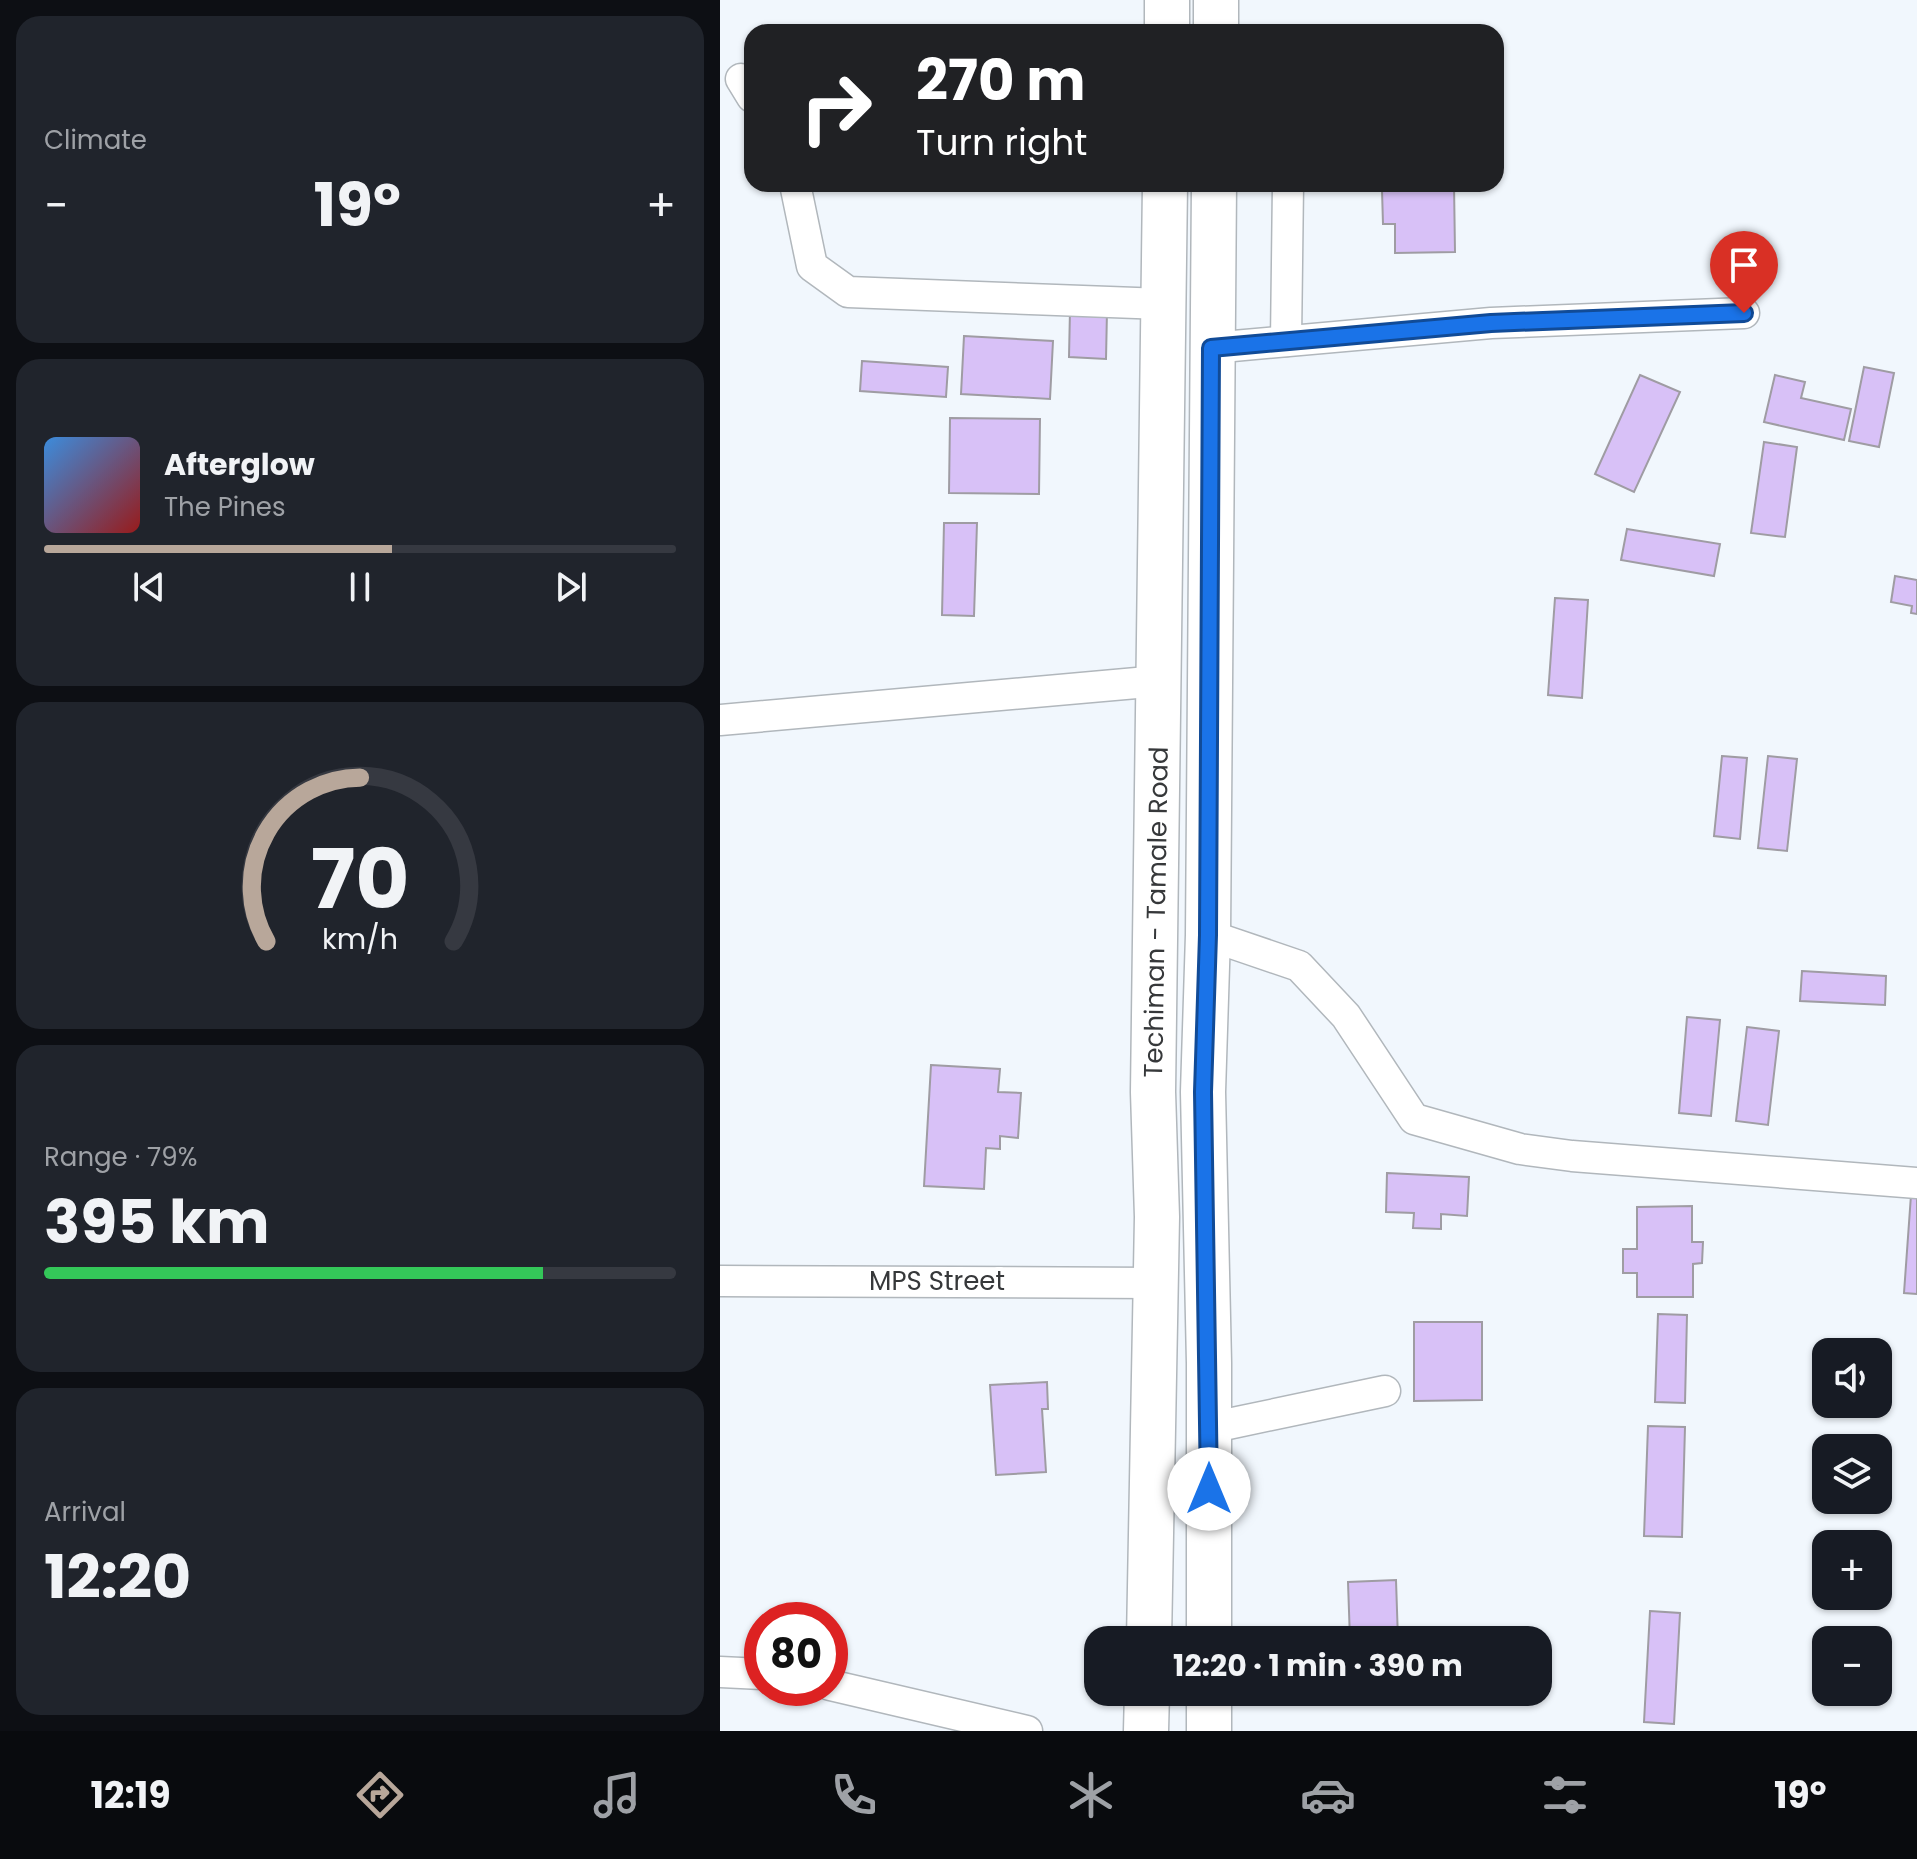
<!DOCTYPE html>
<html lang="en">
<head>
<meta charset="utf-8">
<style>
  :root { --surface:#171b24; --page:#20242c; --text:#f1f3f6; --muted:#9ea1a6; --line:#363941; --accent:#b8a79a }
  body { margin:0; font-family:Poppins,sans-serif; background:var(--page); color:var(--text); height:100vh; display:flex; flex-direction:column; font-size:30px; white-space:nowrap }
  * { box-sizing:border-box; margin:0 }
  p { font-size:26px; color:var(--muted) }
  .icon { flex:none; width:44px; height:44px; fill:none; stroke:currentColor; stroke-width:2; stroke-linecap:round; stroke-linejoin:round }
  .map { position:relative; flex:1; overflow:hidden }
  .side { display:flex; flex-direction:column; gap:16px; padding:16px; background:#0d0f14; width:720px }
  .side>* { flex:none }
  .banner { position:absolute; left:24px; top:24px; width:760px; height:168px; border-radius:24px; box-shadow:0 2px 6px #0004; background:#202124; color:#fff; overflow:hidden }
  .controls { position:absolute; left:1092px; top:1338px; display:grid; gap:16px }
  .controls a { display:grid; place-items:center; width:80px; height:80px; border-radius:16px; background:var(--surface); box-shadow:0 2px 6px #0004; font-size:40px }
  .speed { position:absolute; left:24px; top:1602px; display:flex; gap:16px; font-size:40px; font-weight:700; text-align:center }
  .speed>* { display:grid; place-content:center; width:104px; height:104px; border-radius:50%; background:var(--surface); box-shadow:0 2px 6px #0004; line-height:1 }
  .speed .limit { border:12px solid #d22; background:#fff; color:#111 }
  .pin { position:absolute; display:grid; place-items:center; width:68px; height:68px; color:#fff; margin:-82px -34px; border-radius:50% 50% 50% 0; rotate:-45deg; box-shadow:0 0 8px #0007 }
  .pin .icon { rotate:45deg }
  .me { position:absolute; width:88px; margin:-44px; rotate:0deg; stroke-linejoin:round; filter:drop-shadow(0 0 6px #0008) }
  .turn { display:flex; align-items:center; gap:28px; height:168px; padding:0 40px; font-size:36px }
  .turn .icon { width:104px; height:104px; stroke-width:2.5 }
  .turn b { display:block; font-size:56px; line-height:68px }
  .big { font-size:60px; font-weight:700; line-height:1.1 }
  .side .widget { flex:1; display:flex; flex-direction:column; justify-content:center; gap:12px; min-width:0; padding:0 28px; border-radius:24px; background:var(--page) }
  .side .dial { align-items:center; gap:0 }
  .dial svg { height:208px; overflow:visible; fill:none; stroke:var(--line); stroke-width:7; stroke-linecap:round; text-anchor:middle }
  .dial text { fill:var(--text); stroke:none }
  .song { display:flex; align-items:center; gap:24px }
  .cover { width:96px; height:96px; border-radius:12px; background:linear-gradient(135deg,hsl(210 70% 55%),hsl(0 70% 35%)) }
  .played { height:8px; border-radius:4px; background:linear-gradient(90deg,var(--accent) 55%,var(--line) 55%) }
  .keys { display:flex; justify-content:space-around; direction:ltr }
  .heat { display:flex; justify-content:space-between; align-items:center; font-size:44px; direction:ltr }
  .charge { height:12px; border-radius:6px; background:linear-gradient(90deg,#34c759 79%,var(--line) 0) }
  .trip { position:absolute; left:364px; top:1626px; width:468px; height:80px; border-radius:24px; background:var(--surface); box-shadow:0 2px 6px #0004; font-weight:700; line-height:80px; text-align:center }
  .menu { display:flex; height:128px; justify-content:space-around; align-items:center; background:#090b0e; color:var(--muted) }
  .menu .icon { width:56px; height:56px }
  .menu .on { color:var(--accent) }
  .menu b { font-size:36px; color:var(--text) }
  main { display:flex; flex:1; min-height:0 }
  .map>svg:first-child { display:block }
</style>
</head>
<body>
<main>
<section class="side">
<div class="widget"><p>Climate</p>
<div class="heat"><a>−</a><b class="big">19°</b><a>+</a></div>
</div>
<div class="widget">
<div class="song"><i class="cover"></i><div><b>Afterglow</b><p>The Pines</p></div></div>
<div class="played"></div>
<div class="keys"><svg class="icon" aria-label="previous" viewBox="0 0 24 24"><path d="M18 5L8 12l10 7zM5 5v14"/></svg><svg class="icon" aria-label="pause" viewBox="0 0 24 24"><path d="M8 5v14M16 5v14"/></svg><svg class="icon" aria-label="next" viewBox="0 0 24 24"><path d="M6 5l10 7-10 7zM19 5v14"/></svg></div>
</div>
<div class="widget dial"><svg viewBox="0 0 100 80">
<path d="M14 69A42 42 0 1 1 86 69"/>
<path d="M14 69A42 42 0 0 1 50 6" stroke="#b8a79a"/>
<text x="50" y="56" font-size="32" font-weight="700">70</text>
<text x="50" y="72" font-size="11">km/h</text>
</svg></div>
<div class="widget"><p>Range · 79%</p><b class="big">395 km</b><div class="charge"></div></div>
<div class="widget"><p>Arrival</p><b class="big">12:20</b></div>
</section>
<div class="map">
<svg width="1197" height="1731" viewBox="0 0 1197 1731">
  <rect width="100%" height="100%" fill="#f1f7fd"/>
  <g fill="#d8c1f7" stroke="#9f9ca3" stroke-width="2">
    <path d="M674,184H734L735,252L675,253V224H663L662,190H674Z"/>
    <path d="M350,310L387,311L386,359L349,357Z"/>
    <path d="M244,336L333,341L330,399L241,394Z"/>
    <path d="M142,361L228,367L226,397L140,391Z"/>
    <path d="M1144,367L1174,373L1159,447L1129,441Z"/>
    <path d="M920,375L960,392L914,492L875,474Z"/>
    <path d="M1055,375L1085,382L1081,398L1131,409L1124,440L1044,422Z"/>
    <path d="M230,418L320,419L319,494L229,493Z"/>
    <path d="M1044,442L1077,447L1065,537L1031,533Z"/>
    <path d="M224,523H257L254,616L222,615Z"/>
    <path d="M907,529L1000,544L994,576L901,560Z"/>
    <path d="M1175,576L1197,580V614L1191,613L1192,606L1171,602Z"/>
    <path d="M835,598L868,600L862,698L828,695Z"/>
    <path d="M1002,756L1027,758L1020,839L994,836Z"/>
    <path d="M1048,756L1077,759L1067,851L1038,848Z"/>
    <path d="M1082,971L1166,976L1165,1005L1080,1001Z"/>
    <path d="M967,1017L1000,1020L991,1116L959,1113Z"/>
    <path d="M1027,1027L1059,1031L1048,1125L1016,1121Z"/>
    <path d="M211,1065L280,1069L278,1092L301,1093L298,1138L280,1136V1149L266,1148L264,1189L204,1186Z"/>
    <path d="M667,1173L749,1177L747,1216L721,1214V1229L693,1228L694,1213L666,1212Z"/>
    <path d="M1191,1195H1197V1294L1184,1293Z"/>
    <path d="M972,1206V1242H983L982,1263L973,1264V1297H917V1273H903V1249H917V1207Z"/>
    <path d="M938,1314L967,1315L965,1403L935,1402Z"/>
    <path d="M694,1322H762V1400L694,1401Z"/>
    <path d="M327,1382L328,1409H322L326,1472L276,1475L270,1385Z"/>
    <path d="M928,1426L965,1427L962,1537L924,1536Z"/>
    <path d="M676,1580L678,1640H630L628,1582Z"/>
    <path d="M930,1611L960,1613L954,1724L924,1722Z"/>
  </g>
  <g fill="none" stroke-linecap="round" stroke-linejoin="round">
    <g stroke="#b1b7bc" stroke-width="33">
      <g id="minor">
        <path d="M21,79L32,97"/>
        <path d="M75,184L92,266L128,292L443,304"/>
        <path d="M566,341L568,184"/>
        <path d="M491,348L771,323L1024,313"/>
        <path d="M0,720L439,681"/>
        <path d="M488,935L579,966L626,1016L694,1119L800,1149L852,1156L1197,1183"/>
        <path d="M0,1281L435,1283"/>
        <path d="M489,1428L665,1391"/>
        <path d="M0,1672L42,1674"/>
        <path d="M110,1685L307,1731"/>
      </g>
    </g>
    <g stroke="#b1b7bc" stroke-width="47">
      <g id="highway">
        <path d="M447,32V0"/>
        <path d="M496,32V0"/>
        <path d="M429,1640L437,1217L433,1092L445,184"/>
        <path d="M489,1640V1363L483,1092L488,935L494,184"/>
        <path d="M426,1731L427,1692"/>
        <path d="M489,1731V1692"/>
      </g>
    </g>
    <use href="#minor" stroke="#fff" stroke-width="30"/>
    <use href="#highway" stroke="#fff" stroke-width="44"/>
  </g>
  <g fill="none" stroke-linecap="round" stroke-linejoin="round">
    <g stroke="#114b97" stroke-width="20">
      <path id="route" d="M489,1489L483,1092L488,935L491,348L771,323L1024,313"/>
    </g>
    <use href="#route" stroke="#1a73e8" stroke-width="14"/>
  </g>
  <g text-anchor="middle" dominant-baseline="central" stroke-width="8" stroke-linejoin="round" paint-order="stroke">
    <g font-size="26" fill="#36383a" stroke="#fff">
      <text transform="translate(436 912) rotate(-89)">Techiman - Tamale Road</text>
      <text x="217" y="1281">MPS Street</text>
    </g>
  </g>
</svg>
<div class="controls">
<a><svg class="icon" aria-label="sound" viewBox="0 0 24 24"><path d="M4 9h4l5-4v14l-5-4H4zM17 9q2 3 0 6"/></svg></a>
<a><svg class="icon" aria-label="layers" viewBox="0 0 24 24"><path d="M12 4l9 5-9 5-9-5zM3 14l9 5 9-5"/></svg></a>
<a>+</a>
<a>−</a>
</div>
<div class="speed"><div class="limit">80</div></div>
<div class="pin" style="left:1024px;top:313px;background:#d93025"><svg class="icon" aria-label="arrive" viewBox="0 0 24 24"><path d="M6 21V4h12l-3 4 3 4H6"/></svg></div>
<svg class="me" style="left:489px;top:1489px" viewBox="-20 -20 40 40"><circle r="19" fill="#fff"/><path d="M0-13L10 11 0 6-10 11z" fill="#1a73e8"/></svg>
<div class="trip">12:20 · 1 min · 390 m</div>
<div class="banner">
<div class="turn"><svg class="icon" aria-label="right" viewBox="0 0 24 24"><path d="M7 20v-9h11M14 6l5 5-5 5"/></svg><div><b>270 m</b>Turn right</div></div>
</div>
</div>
</main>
<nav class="menu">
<b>12:19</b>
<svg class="icon on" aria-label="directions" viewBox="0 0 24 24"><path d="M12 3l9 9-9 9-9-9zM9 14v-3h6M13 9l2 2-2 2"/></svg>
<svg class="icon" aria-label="music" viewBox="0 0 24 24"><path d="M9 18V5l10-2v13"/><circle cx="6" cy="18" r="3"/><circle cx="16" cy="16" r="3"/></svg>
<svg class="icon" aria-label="phone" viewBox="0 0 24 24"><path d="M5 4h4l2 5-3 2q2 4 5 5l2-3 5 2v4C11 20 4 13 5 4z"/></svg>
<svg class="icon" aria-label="climate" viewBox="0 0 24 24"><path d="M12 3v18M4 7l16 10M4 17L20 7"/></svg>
<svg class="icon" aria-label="car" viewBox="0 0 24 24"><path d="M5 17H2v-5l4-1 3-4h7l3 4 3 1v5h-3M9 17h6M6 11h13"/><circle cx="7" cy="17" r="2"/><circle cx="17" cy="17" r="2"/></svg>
<svg class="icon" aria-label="filters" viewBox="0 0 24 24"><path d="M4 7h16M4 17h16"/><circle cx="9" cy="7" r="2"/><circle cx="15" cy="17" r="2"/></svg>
<b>19°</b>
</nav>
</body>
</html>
